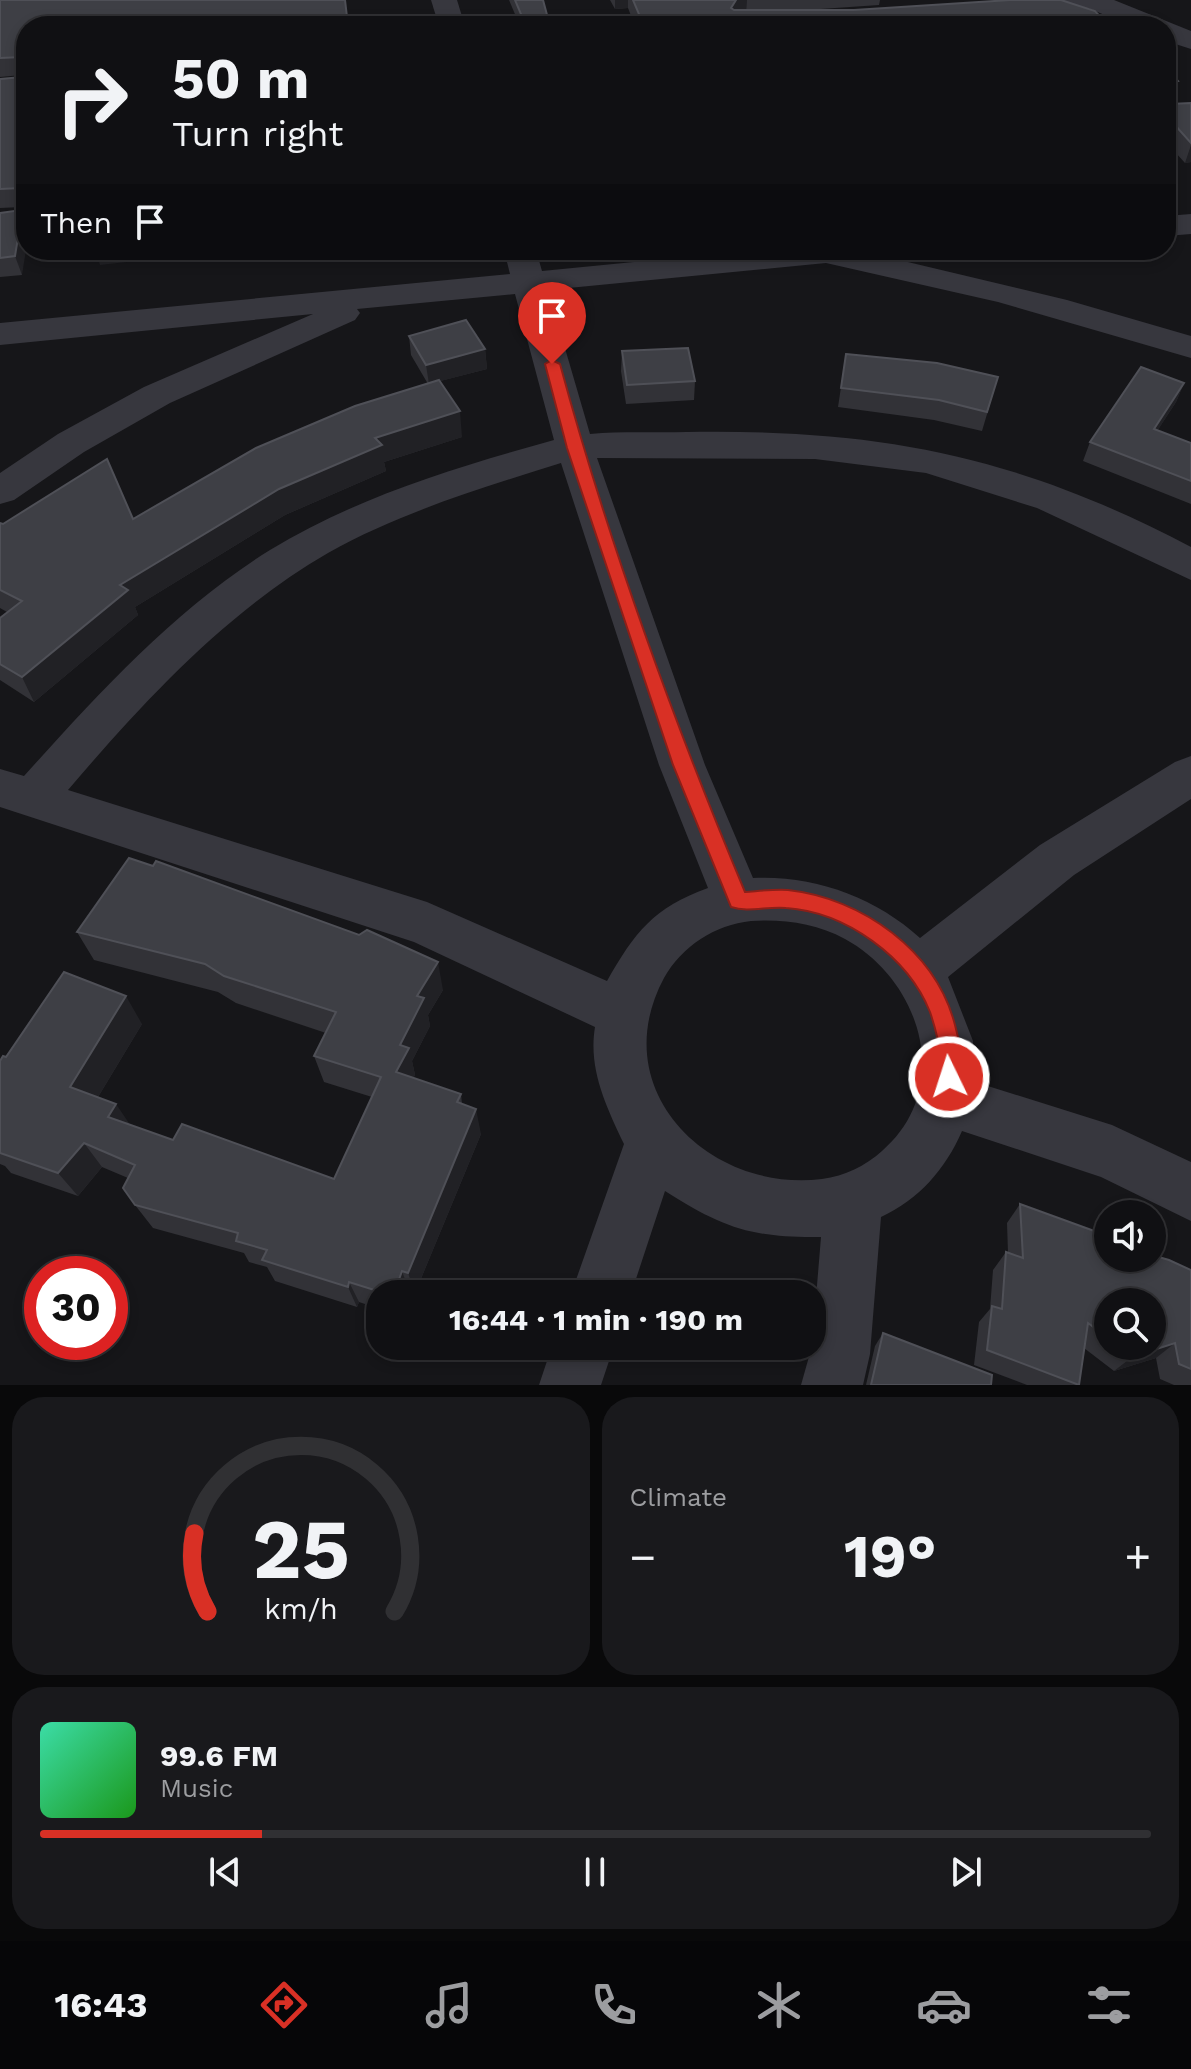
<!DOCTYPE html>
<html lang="en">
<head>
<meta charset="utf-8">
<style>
  :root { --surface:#101013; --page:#19191c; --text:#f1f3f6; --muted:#9c9da0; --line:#303033; --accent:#d93025 }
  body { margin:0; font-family:"Work Sans",sans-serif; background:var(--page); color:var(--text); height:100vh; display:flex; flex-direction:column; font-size:30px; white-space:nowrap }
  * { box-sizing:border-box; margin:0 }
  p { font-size:26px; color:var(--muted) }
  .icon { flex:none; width:44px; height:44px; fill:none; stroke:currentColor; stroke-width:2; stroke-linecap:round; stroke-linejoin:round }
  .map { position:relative; height:1385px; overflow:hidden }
  .side { display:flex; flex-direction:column; gap:12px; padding:12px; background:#09090a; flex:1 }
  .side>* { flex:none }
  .banner { position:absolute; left:16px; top:16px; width:1160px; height:244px; border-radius:32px; box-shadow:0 4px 12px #0003,0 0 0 2px var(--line); background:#101013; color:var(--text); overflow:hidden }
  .fabs { position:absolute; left:1094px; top:1200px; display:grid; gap:16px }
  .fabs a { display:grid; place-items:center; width:72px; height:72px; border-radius:50%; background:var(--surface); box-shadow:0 4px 12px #0003,0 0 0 2px var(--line); font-size:40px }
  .speed { position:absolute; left:24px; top:1256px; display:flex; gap:16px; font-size:40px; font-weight:700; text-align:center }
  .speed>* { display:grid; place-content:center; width:104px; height:104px; border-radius:50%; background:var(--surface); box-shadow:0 4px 12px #0003,0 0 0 2px var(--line); line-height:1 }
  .speed .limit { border:12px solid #d22; background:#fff; color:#111 }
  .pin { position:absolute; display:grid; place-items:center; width:68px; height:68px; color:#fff; margin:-82px -34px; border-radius:50% 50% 50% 0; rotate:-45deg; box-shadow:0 0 8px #0007 }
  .pin .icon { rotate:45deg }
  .me { position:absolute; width:88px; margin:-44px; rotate:356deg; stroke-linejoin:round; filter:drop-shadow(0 0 6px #0008) }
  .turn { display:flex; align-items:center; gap:28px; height:168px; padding:0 24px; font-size:36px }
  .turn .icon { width:104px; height:104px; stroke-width:2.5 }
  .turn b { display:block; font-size:56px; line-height:68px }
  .then { display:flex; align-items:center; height:76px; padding:0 24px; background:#0003; gap:16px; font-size:30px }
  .big { font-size:60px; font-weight:700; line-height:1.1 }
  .side .card { flex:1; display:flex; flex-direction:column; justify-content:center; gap:12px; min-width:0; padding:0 28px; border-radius:32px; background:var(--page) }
  .side .dial { align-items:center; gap:0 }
  .dial svg { height:208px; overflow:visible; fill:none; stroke:var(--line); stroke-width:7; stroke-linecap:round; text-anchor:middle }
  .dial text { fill:var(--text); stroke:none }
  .song { display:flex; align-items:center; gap:24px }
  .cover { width:96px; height:96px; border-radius:12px; background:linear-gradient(135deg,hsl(160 70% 55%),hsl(120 70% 35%)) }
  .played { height:8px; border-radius:4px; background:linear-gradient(90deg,var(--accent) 20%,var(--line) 20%) }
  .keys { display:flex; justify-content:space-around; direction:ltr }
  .heat { display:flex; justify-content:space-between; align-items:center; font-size:44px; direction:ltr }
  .side .tiles { flex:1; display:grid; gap:12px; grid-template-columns:1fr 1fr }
  .card:last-child { grid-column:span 2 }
  .trip { position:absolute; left:366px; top:1280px; width:460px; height:80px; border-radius:32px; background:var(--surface); box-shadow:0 4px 12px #0003,0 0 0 2px var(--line); font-weight:700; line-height:80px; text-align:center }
  .tab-bar { display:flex; height:128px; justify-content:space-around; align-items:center; background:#060608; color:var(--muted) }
  .tab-bar .icon { width:56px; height:56px }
  .tab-bar .active { color:var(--accent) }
  .tab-bar b { font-size:36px; color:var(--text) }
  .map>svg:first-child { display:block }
</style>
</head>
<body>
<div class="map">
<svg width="1191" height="1385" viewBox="0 0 1191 1385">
  <rect width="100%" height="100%" fill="#161619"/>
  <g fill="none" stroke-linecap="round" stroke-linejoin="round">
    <g fill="#37373e" fill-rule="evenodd">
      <path d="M431,0H457L465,26H439Z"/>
      <path d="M999,0H1114L1191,31V49L1166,41V26H1131L1088,8L1008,14L995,6Z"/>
      <path d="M1191,214V234L1166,236V216Z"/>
      <path d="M504,250H536L542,271L756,250H872L870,253L1067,300L1191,336V358L998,302L826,263L548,290L590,434C622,431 655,433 687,432C881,429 1018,456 1191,547V580L1037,508L926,473L815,459L597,458L705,765L753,878C814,875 875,897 920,938L1040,845L1175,762L1191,756V799L1074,875L948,977L973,1041L975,1082L1112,1125L1191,1162V1221L1101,1177L962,1131C945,1170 919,1199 881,1217L870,1354L863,1385H801L812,1346L821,1237C752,1238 723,1228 665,1191L631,1294H571L624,1144C606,1106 588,1069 595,1027L414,942L0,807V769L24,776C98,694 175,609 270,550C357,497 457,467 554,440L515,294L357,309L360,313L355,320L170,403L84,452L14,500L0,504V473L58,434L144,387L313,314L0,345V323L510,274ZM561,463L659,765L708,888C653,908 635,932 607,981L427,902L68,790C144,701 226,612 328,553C401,512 482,488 561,463ZM751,921C783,919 816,923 845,939C922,981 954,1089 882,1151C865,1166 845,1176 822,1179C709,1193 604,1090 664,978C682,946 715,925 751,921Z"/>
      <path d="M552,1346H614L601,1385H539Z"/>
    </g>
  </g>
  <g fill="#323237" fill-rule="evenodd">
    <path d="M0,0H345L349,26H26L22,275L0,277V213L22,210V207L0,208V79L22,77V75L0,77Z"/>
    <path d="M509,0H543L550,26H520Z"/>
    <path d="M610,0H880L879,5L806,10L1109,26H635L628,8L615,9Z"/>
    <path d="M1166,68L1172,100H1170V104L1191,103V162L1185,163L1166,142Z"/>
    <path d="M409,336L485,349L487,369L440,381L462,437L384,462L386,471L285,515L135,607L138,615L34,702L0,680V618L7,612L0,608V523L3,524L133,519L428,384L411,355Z"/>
    <path d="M622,351L695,381L694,400L626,404L621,371Z"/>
    <path d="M846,354L998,377L982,431L934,420L838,407Z"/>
    <path d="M1184,383L1176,402L1157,431L1191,443V504L1083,461L1090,442Z"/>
    <path d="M77,932L443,990L428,1015L430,1026L412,1061L415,1075L413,1078L461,1094L462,1104L481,1134L415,1293L409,1291L408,1294H380V1309L359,1302L357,1307L275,1281L267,1267L249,1262L244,1253L153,1228L135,1205L128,1178L102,1167L78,1196L11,1173L5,1166L0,1164V1061L6,1057L142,1024L98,1097L129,1124L173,1140L334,1179L372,1097L324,1082L314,1056L326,1033L236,1003L218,992L94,960Z"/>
    <path d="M1020,1204L1108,1258L1191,1270V1385H1174L1160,1379L1156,1358L1114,1371L1084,1348L1078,1385H1027L974,1365L979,1322L990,1309L993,1270L1006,1252L1008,1253L1007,1223ZM1108,1302L1152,1346H1108Z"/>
    <path d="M883,1333L991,1385H866L875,1346Z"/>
  </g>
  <g fill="#212125">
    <path d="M615,0H628V8L615,9Z"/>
    <path d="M736,0H747L746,15L734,18L731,8Z"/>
    <path d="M1178,81L1172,100L1166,102L1169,84Z"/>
    <path d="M1191,145V162L1185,163Z"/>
    <path d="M26,189V250L22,275L15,256Z"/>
    <path d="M95,250H233L100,265Z"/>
    <path d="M485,349L487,369L429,384L426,365Z"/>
    <path d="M1184,383L1176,402L1146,448L1154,429Z"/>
    <path d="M460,411L462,437L384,462L386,471L285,515L135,607L138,615L34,702L22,677L120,585L279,489L375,438Z"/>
    <path d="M438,962L443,990L428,1015L430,1026L412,1061L415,1075L403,1098L396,1072L400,1045L417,996Z"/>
    <path d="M126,996L142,1024L89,1112L70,1087Z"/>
    <path d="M116,1104L133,1129L108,1117Z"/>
    <path d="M476,1109L481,1134L415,1293L408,1273Z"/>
    <path d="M84,1143L102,1167L78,1196L58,1173Z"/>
    <path d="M402,1271L409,1291L408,1294H394Z"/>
    <path d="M349,1282L359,1302L357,1307L348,1287Z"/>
    <path d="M1175,1343L1156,1358L1114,1371L1132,1357Z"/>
  </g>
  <g fill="#3e3f45" stroke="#4f5057" stroke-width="2">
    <path d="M0,0H345L347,17L262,24V26H26V189L15,256L0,258V213L22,210L21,188L0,189V79L22,77V57L0,58Z"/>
    <path d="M515,0H543L550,26H526Z"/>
    <path d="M633,0H736L731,8L734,10H854L1010,0H1061L1095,11L1109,26H644Z"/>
    <path d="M1166,68L1178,81L1169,84L1170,104L1191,103V143L1166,115Z"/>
    <path d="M466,320L485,349L426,365L409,336Z"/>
    <path d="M688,348L695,381L627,385L622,351Z"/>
    <path d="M846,354L937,363L998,377L987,412L939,400L841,388Z"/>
    <path d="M1141,367L1184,383L1154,429L1191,443V481L1090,442Z"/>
    <path d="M439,380L460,411L375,438L382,445L279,489L120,585L128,590L22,677L0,664V618L22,601L0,590V523L3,524L107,459L133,519L256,448L355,406Z"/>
    <path d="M129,858L153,866L156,861L359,935L367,930L438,962L417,996L424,998L400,1045L409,1048L396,1072L461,1094L457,1102L476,1109L408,1273L402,1271L394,1294H387L349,1282L348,1287L262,1260L267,1250L236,1241L238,1233L135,1205L123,1188L135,1165L84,1143L58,1173L0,1153V1061L3,1056L6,1057L64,972L126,996L70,1087L116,1104L108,1117L173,1140L182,1124L334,1179L381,1077L314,1056L336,1012L224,976L205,964L77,932Z"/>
    <path d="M1020,1204L1108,1236V1258H1152V1255L1169,1260L1191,1270V1369L1179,1364L1175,1343L1132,1357L1118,1346H1152V1302H1108V1338L1088,1323L1079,1385L987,1350L992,1306L1002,1309L1006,1252L1023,1258Z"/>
    <path d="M883,1333L992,1375L991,1385H871Z"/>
  </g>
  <path fill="#d93025" stroke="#8d1f18" stroke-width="2" d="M552,360L560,364C609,544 673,720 745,892C759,891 774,889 788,890C862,898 936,951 955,1025C960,1045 966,1065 957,1085L949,1088L941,1085C937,1074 941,1066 940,1055C939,1042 934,1024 930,1012C908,957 846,912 786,908C768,906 748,913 731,907L673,765L567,448L545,364Z"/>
</svg>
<div class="fabs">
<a><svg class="icon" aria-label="sound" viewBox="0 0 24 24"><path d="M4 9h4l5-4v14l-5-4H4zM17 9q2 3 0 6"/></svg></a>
<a><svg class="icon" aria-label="search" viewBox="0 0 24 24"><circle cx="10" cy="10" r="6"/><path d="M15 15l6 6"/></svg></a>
</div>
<div class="speed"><div class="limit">30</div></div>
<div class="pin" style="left:552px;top:364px;background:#d93025"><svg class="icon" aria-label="arrive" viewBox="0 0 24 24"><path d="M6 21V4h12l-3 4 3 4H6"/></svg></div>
<svg class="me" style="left:949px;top:1077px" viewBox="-20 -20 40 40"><circle r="17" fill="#d93025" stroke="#fff" stroke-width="3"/><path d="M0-11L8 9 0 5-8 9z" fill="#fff"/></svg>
<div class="trip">16:44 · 1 min · 190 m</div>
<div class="banner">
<div class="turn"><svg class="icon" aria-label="right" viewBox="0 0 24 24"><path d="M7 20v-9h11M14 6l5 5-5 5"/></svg><div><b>50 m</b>Turn right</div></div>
<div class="then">Then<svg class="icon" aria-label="arrive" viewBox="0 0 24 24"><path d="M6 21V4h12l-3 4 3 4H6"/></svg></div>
</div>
</div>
<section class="side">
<div class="tiles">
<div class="card dial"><svg viewBox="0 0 100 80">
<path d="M14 69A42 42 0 1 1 86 69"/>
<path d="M14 69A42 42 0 0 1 9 39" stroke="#d93025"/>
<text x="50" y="56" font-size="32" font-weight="700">25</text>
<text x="50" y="72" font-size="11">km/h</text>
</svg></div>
<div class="card"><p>Climate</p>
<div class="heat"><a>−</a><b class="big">19°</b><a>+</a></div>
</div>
<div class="card">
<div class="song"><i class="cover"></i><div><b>99.6 FM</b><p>Music</p></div></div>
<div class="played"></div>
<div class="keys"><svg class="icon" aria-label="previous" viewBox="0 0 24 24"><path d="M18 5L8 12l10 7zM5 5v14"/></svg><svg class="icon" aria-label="pause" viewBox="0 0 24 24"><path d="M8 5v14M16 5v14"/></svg><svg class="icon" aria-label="next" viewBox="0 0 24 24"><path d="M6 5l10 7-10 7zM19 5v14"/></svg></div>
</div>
</div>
</section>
<nav class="tab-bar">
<b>16:43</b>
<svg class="icon active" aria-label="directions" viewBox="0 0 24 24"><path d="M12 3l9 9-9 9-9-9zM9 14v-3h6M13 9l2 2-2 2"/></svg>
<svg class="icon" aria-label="music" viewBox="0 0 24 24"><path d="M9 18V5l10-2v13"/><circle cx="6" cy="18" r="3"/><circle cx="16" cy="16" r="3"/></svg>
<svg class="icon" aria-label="phone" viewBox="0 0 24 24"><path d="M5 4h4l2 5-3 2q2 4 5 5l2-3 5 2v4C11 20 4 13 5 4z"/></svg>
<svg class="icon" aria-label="climate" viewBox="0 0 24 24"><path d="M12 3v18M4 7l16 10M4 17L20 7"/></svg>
<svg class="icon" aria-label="car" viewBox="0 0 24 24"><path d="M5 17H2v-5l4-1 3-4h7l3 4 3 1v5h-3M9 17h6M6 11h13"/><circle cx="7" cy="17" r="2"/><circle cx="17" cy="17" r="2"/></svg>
<svg class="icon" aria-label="filters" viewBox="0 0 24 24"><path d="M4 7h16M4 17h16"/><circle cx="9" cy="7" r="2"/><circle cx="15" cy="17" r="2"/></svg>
</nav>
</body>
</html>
